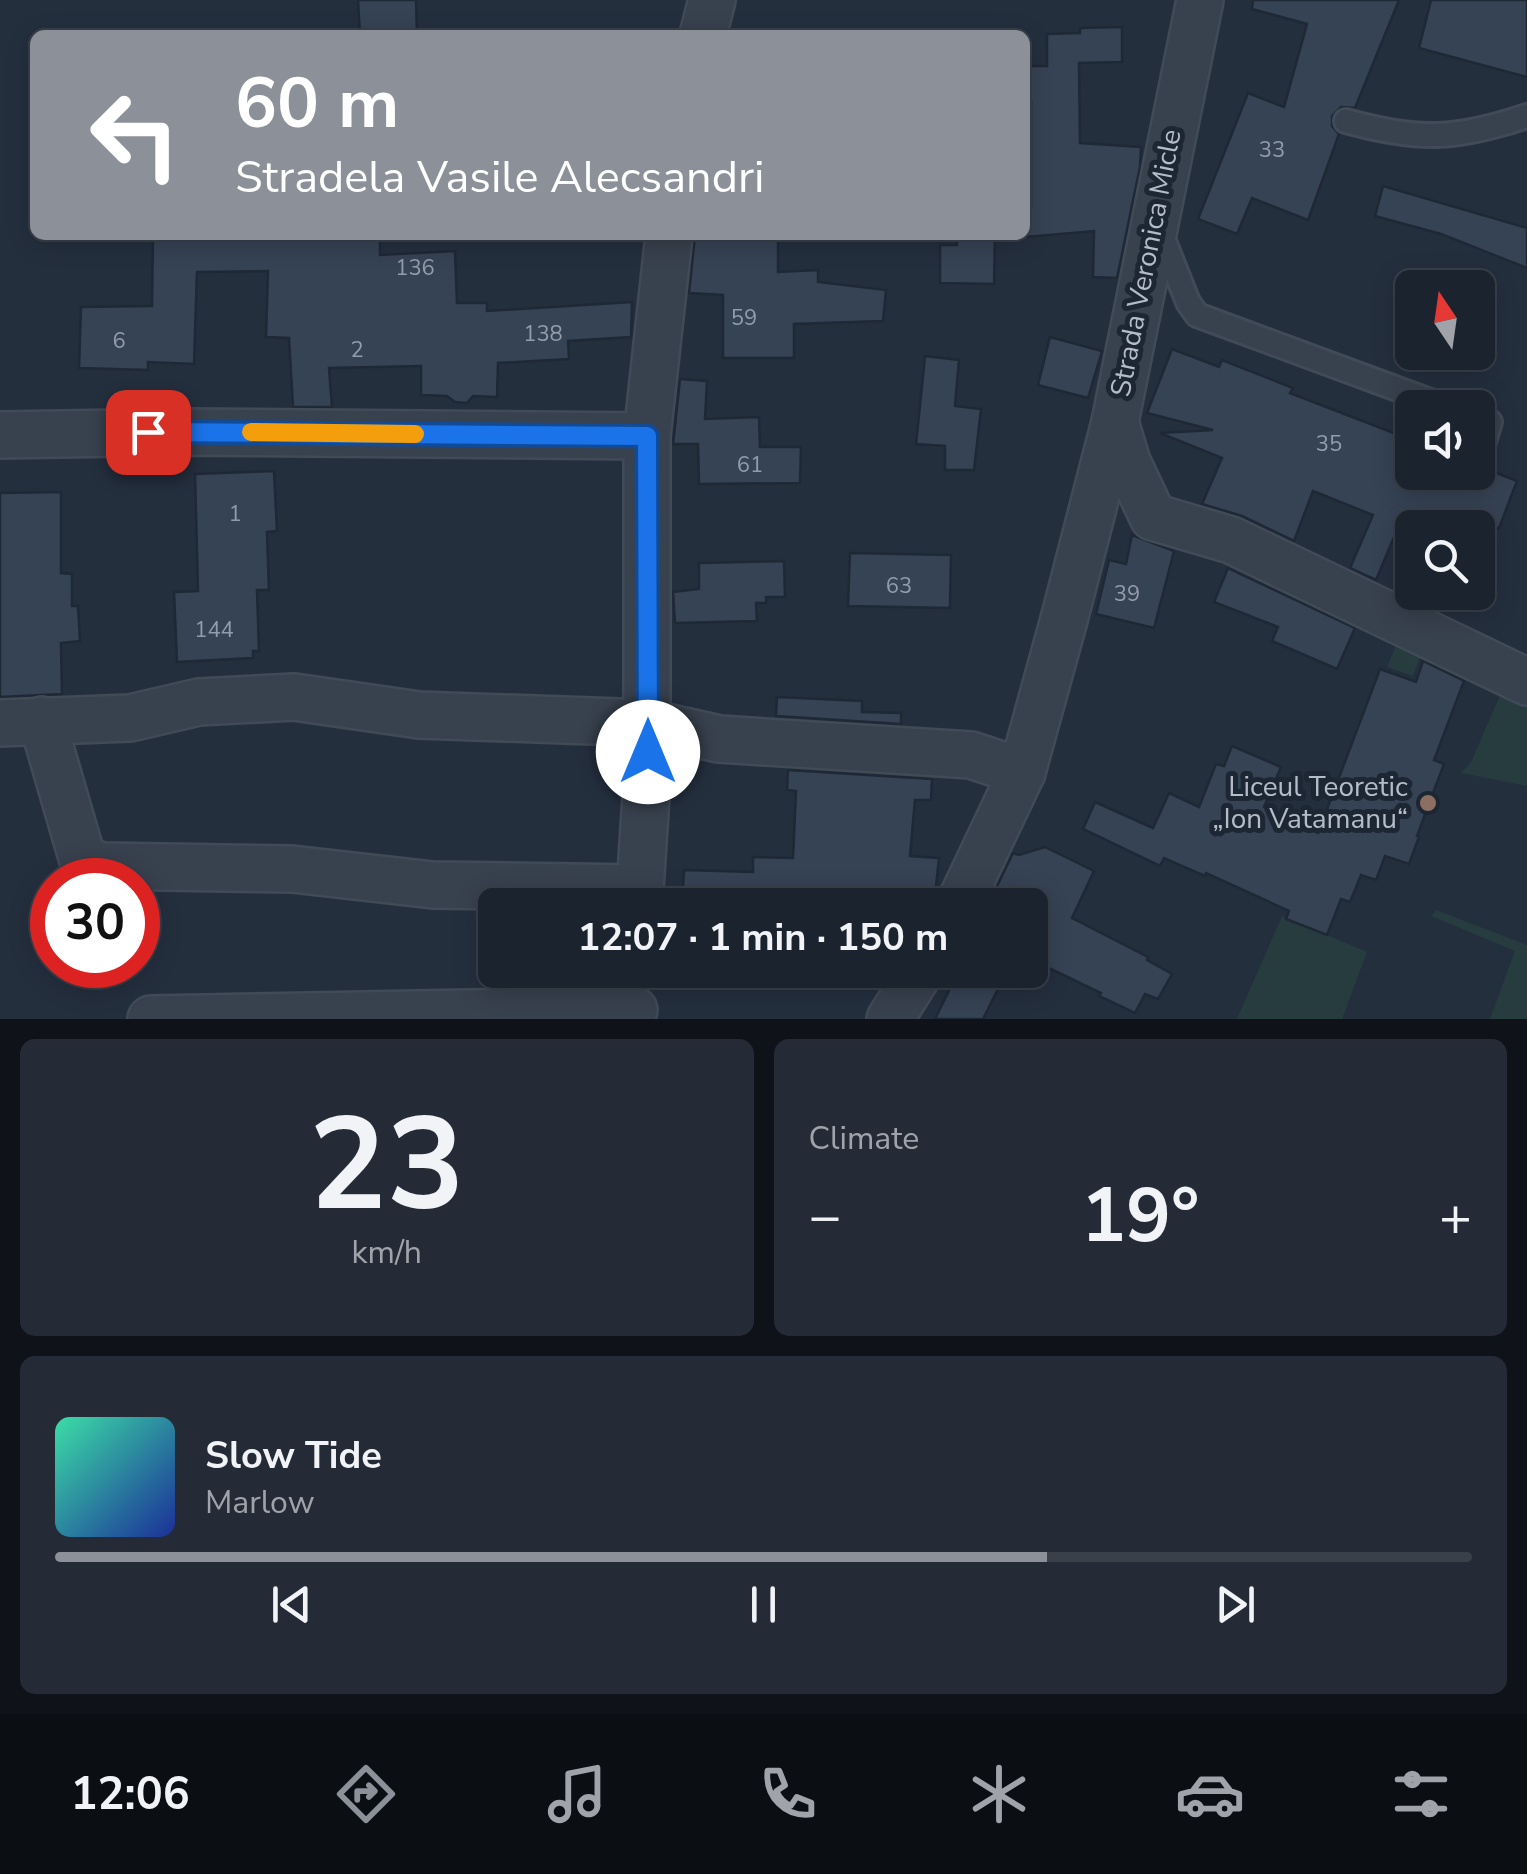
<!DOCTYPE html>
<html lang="en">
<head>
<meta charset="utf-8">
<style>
  :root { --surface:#1b232e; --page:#242b36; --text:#f1f3f6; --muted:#a0a4aa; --line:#39404a; --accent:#8c9099 }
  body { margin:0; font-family:"Nunito Sans",sans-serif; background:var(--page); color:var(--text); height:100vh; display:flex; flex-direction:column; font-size:38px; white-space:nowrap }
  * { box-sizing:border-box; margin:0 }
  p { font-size:32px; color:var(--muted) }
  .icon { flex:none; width:55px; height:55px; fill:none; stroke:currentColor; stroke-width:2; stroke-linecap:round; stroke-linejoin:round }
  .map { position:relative; height:1019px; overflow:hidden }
  .sheet { display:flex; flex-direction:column; gap:20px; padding:20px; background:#0f1319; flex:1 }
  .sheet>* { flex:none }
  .top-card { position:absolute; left:30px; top:30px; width:1000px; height:210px; border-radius:15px; box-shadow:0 5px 25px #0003,0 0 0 2px var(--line); background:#8c9099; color:#fff; overflow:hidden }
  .needle { width:65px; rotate:347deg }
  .controls { position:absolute; left:1395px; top:270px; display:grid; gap:20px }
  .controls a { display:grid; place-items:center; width:100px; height:100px; border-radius:15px; background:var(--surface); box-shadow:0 5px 25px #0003,0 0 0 2px var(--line); font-size:50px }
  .speed { position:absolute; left:30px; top:858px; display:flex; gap:20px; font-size:50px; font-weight:700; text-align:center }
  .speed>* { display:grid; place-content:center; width:130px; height:130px; border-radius:50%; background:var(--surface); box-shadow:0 5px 25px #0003,0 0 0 2px var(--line); line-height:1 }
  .speed .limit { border:15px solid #d22; background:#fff; color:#111 }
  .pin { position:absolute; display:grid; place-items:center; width:85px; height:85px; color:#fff; margin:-42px; border-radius:20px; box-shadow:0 5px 15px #0006 }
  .me { position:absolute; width:110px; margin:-55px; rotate:0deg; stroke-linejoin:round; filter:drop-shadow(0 0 8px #0008) }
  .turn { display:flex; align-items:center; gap:35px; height:210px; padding:0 40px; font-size:45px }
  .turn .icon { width:130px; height:130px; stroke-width:2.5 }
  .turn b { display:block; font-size:70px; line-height:85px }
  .big { font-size:75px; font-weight:700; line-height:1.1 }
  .sheet .widget { flex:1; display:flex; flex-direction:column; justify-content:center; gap:15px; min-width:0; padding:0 35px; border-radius:15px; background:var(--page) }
  .sheet .dial { align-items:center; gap:0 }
  .dial b { font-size:130px; line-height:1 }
  .song { display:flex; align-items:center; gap:30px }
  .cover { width:120px; height:120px; border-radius:15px; background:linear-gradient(135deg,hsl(160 70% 55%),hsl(230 70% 35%)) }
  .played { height:10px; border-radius:5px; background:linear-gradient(90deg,var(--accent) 70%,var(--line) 70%) }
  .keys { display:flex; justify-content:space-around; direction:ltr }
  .heat { display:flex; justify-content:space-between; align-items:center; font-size:55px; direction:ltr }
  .sheet .tiles { flex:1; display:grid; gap:20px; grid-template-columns:1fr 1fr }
  .widget:last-child { grid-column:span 2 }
  .trip { position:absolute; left:478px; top:888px; width:570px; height:100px; border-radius:15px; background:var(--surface); box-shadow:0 5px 25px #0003,0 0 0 2px var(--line); font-weight:700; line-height:100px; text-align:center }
  .tabs { display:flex; height:160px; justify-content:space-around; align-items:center; background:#0b0e12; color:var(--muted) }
  .tabs .icon { width:70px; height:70px }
  .tabs .active { color:var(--accent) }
  .tabs b { font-size:45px; color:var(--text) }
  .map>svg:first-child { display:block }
</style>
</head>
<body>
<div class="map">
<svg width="1527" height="1019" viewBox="0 0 1527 1019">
  <rect width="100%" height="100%" fill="#242f3e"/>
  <g fill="#263c3f">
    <path d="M1400,636L1527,689V786L1461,773L1471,762L1501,693L1422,653L1413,676L1387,667Z"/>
    <path d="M1436,910L1527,945V1019H1490L1515,951L1431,916Z"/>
    <path d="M1282,916L1367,952L1342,1019H1237Z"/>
  </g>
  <g fill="#364354" stroke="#1f2835" stroke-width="2.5">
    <path d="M358,0H416L417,35H360Z"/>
    <path d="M1253,0H1399L1355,108L1341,107L1332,116V126L1339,134L1308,220L1252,198L1237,234L1198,219L1248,93L1284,107L1307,24L1252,9Z"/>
    <path d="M1431,0H1527V77L1419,48Z"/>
    <path d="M1122,27V62L1079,63L1080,143L1141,147L1140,167L1117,278L1093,277L1094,231L1025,237V207H1031V102H1025V66H1047V34L1080,33V28Z"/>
    <path d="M1383,186L1527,228V268L1441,234L1375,216Z"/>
    <path d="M153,235H380V255L455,251L457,303H487V311L632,302L631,337L568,341L569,359L498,363L497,397L473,396L467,403L455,402L447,396L421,395V366L329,368L332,407H293L289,338L266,337L268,271L197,272L194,364L148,362V370L79,368L81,307L152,306Z"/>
    <path d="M695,235H778V272L818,270V282L886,290L883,321L794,324V358H723V295L689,293Z"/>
    <path d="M956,235H995L994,284L940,283V245H957Z"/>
    <path d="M1050,337L1102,351L1088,398L1038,385Z"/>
    <path d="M1172,349L1219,367L1222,360L1293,388L1290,393L1412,440V472H1478L1479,466L1517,481L1499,528H1427L1402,518L1376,580L1350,568L1373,515L1313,491L1294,541L1242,516L1202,504L1222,458L1160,433L1213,430L1147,413Z"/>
    <path d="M925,356L959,360L955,406L981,409L974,470H945V446L916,444Z"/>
    <path d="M680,379L707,381L705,419L759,417L760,447H801L800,483L699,484L698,444H673Z"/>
    <path d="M274,471L277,531L267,532L269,590H257L259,651H253V658L177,662L174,592L198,591L195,474Z"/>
    <path d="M61,492V573L72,574V606H78L80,641L61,643L62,694L0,697V493Z"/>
    <path d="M1132,535L1174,551L1154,628L1096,614L1109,560L1126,564Z"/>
    <path d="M850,553L951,555L950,608L848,606Z"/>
    <path d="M784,561L785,597H766V603H756L757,621L675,623L673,592L699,589V563Z"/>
    <path d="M1228,568L1355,628L1337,669L1272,641L1278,627L1214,602Z"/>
    <path d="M1423,661L1464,681L1434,760L1444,764L1417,836L1419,837L1409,864L1385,856L1376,880L1361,875L1350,902L1341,899L1327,935L1286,919L1289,911L1206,873L1205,876L1164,858L1160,866L1083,829L1095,802L1153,828L1169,793L1199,807L1216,764L1224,766L1232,746L1281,767L1264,807L1318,833L1380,669L1416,682Z"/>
    <path d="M777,697L862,701V712L901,713V724L776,716Z"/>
    <path d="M788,770L932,779L931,800H915L910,856L939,858L935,897L920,896L919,905H682L684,870L753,872V857L793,858L796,791L787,790Z"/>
    <path d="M1045,847L1094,871L1072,918L1148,957L1147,960L1172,974L1158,999L1145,994L1135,1013L1099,996L1101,993L1030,959V905H988L1013,853L1019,855Z"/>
    <path d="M959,970H975L1001,983L983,1019H935Z"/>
  </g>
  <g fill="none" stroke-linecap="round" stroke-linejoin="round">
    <g stroke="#414a57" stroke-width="28">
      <g id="service">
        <path d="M1346,121C1418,141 1456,140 1527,116"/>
        <path d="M1161,234L1188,302L1197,315L1449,408"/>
        <path d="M1478,418L1490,422L1481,451"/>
      </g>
    </g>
    <g stroke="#414a57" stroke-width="50">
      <g id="minor">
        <path d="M703,35L712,0"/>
        <path d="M1115,422L1127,462L1153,517L1231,540L1527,682"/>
        <path d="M0,435L185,432L647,436"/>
        <path d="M42,720L83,861L103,866L292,869L433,885L639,888"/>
        <path d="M0,723L130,718L199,702L294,697L419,715L648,723L719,739L971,755L1022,772"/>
        <path d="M639,905L647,781V436L669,235"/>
        <path d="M959,905L1022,772L1065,616L1115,422L1200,0"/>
        <path d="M151,1019L634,1010"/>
        <path d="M890,1019L921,970"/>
      </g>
    </g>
    <use href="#service" stroke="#38414e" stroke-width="22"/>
    <use href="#minor" stroke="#38414e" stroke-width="45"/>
  </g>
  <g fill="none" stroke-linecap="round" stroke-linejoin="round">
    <g stroke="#114b97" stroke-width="25">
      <path id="route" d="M148,432L647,436L648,752"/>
    </g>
    <use href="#route" stroke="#1a73e8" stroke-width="18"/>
    <path stroke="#f59e0b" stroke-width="18" d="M251,432L415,434"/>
  </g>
  <circle fill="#8d6e63" stroke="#1d2633" stroke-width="4" cx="1428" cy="803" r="10"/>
  <g text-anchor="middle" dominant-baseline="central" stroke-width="10" stroke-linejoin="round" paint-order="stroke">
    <g font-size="22" fill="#929caa">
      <text x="1272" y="150">33</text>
      <text x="415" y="268">136</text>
      <text x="744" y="318">59</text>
      <text x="543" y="334">138</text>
      <text x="119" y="341">6</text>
      <text x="357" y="350">2</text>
      <text x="1329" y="444">35</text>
      <text x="750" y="465">61</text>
      <text x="235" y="514">1</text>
      <text x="899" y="586">63</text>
      <text x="1127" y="594">39</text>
      <text x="214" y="630">144</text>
    </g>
    <g font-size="28" fill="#b4bcc9" stroke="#1d2633">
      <text transform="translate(1146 263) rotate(-79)">Strada Veronica Micle</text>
    </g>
    <g font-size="28" fill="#b4bcc9" stroke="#1d2633" text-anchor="end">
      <text x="1408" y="787">Liceul Teoretic<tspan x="1408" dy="32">„Ion Vatamanu“</tspan></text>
    </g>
  </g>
</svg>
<div class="controls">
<a><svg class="needle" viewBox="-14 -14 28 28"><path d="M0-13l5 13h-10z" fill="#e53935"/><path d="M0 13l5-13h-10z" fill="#a0a4aa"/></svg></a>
<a><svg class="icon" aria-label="sound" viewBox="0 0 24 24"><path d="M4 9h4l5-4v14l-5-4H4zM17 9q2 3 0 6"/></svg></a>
<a><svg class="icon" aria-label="search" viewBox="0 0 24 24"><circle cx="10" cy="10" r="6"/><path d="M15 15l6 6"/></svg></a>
</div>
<div class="speed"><div class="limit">30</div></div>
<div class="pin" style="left:148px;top:432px;background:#d93025"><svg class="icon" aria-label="arrive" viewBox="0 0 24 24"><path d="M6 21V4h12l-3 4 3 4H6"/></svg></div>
<svg class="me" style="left:648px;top:752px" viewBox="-20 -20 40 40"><circle r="19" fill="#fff"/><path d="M0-13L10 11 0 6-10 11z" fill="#1a73e8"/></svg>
<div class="trip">12:07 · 1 min · 150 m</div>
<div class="top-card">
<div class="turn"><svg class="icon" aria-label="left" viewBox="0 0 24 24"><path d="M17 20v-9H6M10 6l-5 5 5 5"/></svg><div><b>60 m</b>Stradela Vasile Alecsandri</div></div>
</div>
</div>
<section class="sheet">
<div class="tiles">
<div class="widget dial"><b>23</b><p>km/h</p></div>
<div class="widget"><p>Climate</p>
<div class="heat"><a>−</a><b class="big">19°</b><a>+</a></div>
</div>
<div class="widget">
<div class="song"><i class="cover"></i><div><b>Slow Tide</b><p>Marlow</p></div></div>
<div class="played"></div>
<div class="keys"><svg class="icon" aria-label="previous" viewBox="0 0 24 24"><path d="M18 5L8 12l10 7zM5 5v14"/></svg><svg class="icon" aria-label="pause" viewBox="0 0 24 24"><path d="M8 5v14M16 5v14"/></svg><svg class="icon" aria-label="next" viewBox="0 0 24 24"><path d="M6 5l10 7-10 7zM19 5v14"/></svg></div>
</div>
</div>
</section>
<nav class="tabs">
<b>12:06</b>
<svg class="icon active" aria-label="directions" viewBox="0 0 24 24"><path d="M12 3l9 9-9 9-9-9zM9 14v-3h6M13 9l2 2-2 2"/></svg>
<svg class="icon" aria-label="music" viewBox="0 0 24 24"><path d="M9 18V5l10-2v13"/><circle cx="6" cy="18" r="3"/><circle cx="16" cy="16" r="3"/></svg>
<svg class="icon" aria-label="phone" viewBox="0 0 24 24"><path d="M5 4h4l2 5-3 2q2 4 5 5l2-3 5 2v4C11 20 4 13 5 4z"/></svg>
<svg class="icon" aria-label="climate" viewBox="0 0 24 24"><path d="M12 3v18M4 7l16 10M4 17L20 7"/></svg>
<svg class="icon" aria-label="car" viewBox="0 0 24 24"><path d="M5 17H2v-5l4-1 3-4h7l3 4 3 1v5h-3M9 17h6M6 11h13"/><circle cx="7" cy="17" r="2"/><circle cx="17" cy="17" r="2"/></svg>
<svg class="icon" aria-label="filters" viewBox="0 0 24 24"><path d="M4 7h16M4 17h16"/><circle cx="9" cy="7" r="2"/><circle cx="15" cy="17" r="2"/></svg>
</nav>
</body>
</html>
